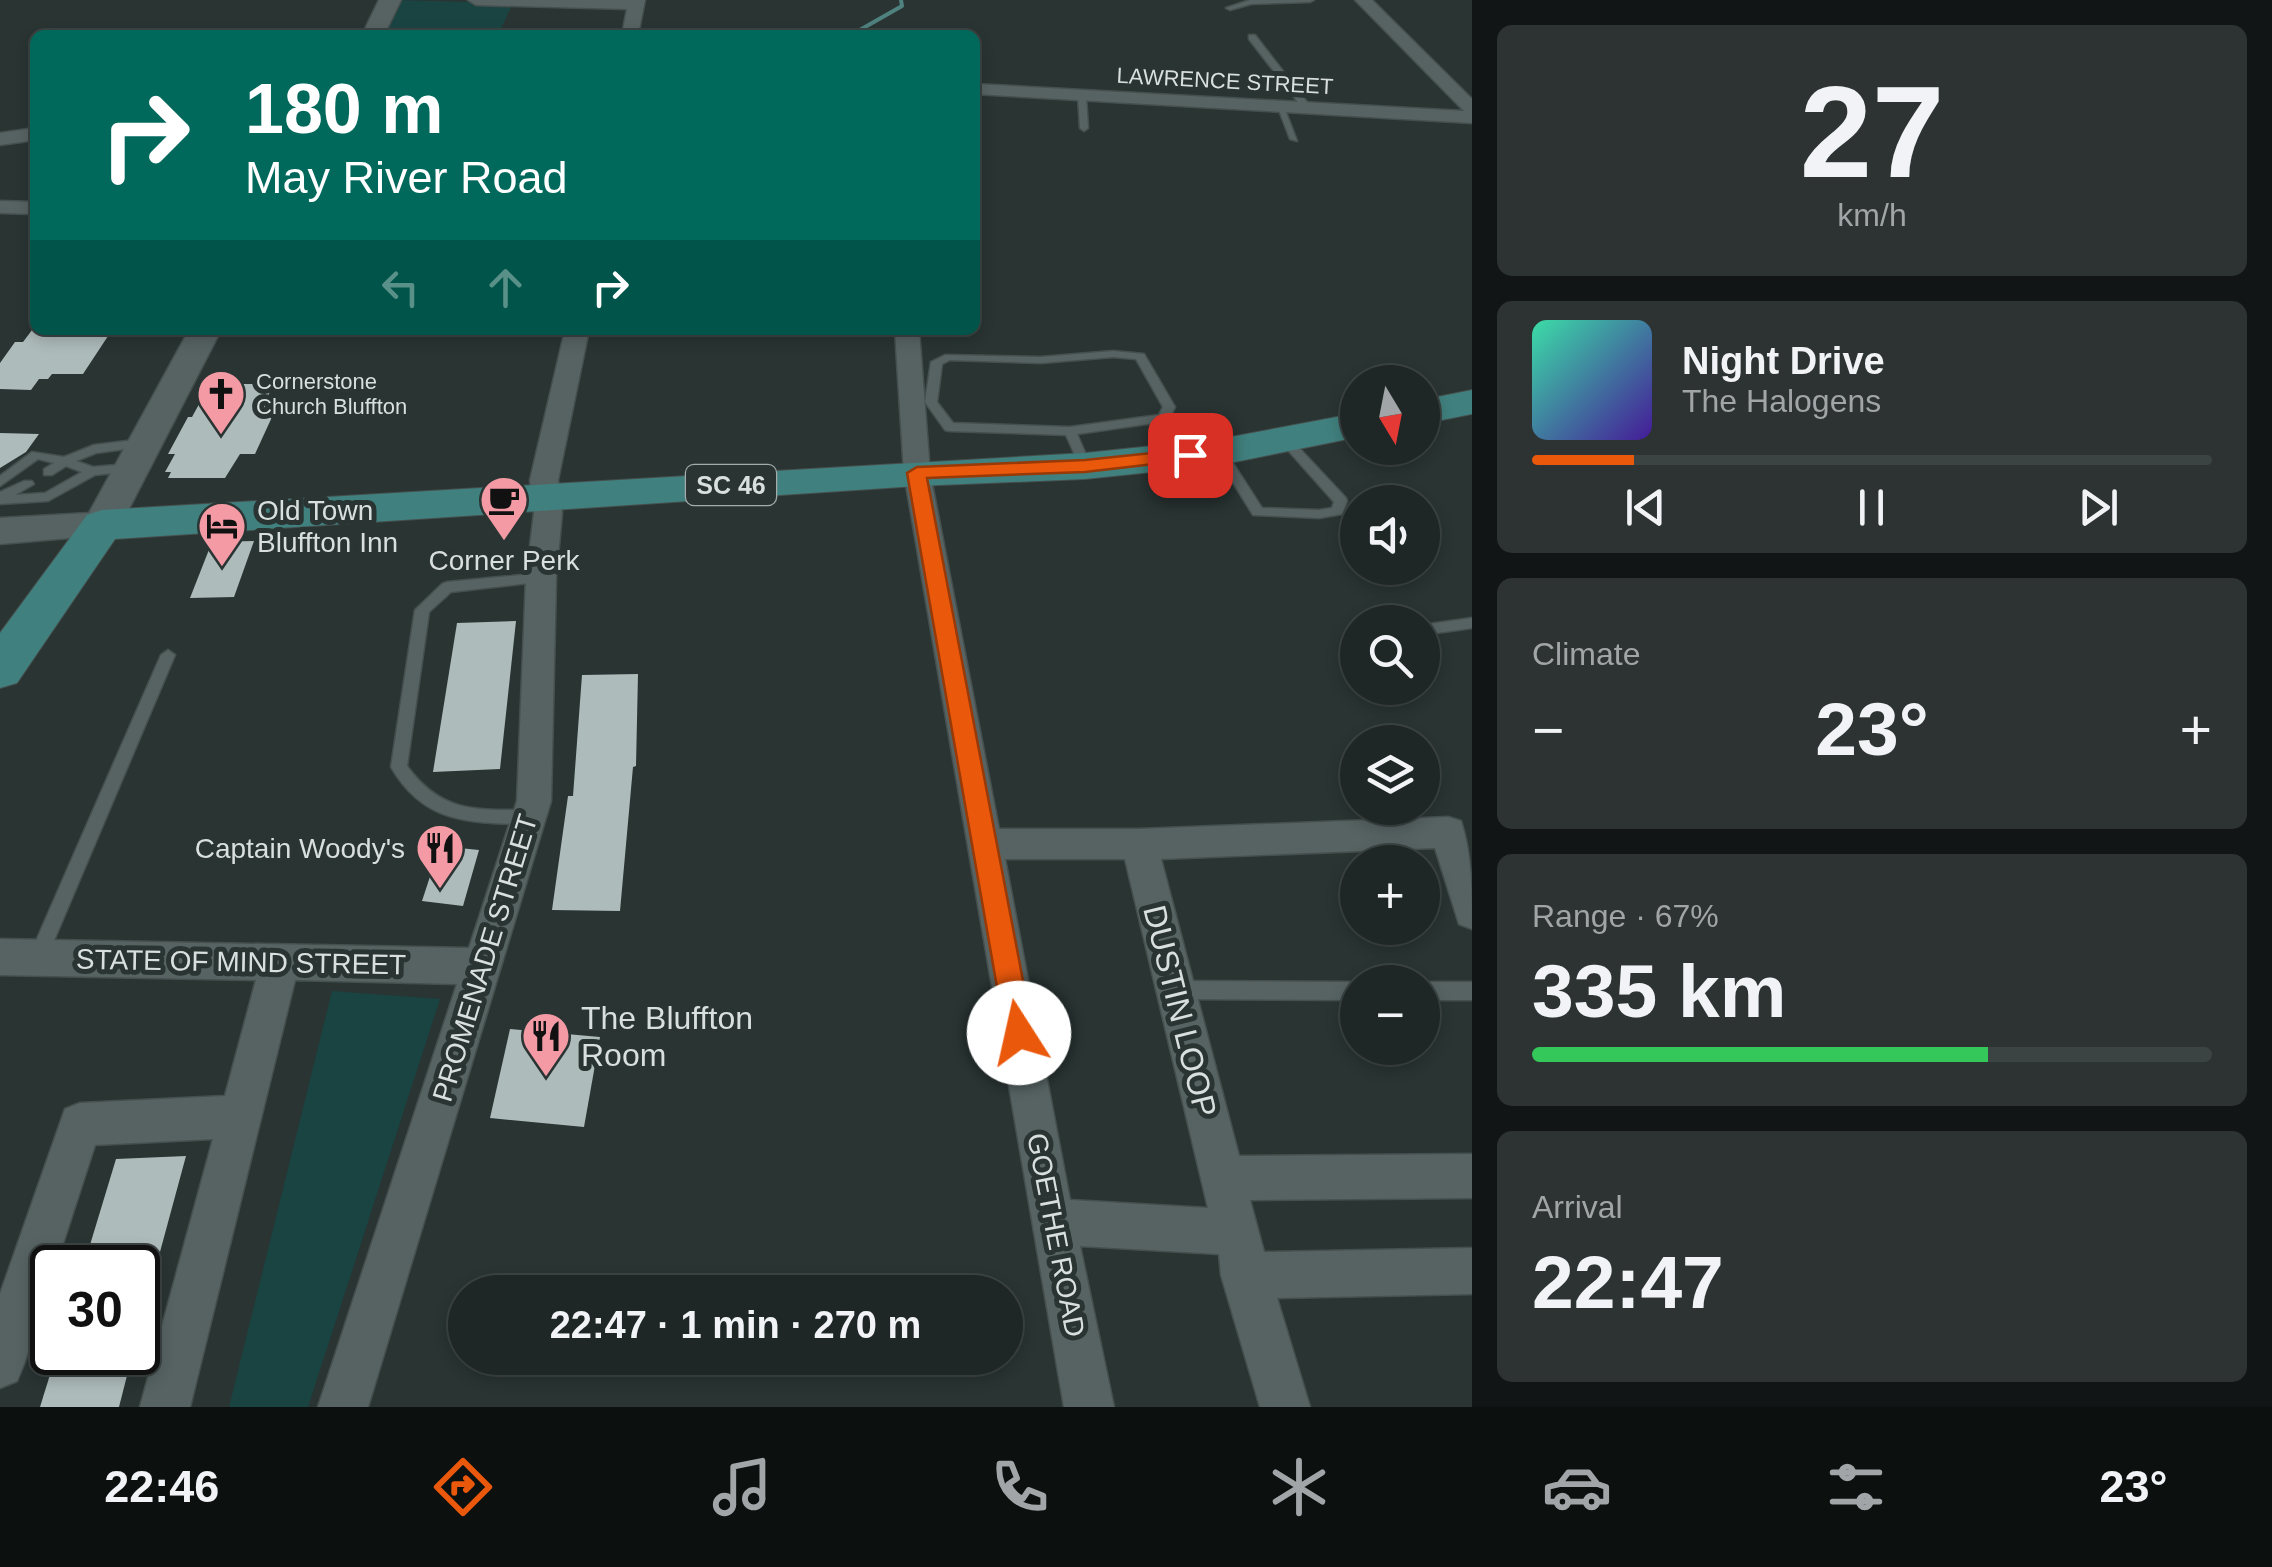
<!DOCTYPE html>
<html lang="en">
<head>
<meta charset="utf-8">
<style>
  :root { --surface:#1f2726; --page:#2c3332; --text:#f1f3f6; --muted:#a1a5a7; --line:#3c4443; --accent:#ea580c }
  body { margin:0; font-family:Helvetica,sans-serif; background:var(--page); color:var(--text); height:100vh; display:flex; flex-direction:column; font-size:38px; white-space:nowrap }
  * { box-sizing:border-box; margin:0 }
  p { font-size:32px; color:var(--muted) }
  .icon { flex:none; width:55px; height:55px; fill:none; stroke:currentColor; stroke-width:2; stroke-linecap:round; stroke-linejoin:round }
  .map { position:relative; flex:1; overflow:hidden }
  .side { display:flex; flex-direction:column; gap:25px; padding:25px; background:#111515; width:800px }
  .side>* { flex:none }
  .top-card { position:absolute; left:30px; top:30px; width:950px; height:305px; border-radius:15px; box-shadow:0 5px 15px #0003,0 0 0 2px var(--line); background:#00695c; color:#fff; overflow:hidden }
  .needle { width:65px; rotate:170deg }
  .tools { position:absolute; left:1340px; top:365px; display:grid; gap:20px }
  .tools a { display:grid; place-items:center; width:100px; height:100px; border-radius:50%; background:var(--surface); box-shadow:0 5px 15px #0003,0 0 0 2px var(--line); font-size:50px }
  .speed { position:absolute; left:30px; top:1245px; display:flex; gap:20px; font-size:50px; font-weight:700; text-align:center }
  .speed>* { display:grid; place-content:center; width:130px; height:130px; border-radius:50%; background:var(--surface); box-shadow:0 5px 15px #0003,0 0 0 2px var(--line); line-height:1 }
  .speed .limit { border:5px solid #111; border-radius:15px; background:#fff; color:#111 }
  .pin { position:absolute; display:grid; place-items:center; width:85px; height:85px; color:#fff; margin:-42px; border-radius:20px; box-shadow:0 5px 15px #0006 }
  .me { position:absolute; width:110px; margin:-55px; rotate:350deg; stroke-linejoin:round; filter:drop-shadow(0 0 8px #0008) }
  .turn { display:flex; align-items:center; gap:35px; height:210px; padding:0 50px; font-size:45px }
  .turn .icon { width:130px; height:130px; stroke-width:2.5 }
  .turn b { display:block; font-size:70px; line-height:85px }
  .lanes { display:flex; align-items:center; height:95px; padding:0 50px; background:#0003; justify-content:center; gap:50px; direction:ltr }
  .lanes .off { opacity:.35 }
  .big { font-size:75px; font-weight:700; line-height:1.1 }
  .side .card { flex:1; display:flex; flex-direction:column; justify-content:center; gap:15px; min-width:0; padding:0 35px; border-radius:15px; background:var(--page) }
  .side .dial { align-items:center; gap:0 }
  .dial b { font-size:130px; line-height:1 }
  .song { display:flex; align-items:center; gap:30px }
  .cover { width:120px; height:120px; border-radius:15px; background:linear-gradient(135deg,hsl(160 70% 55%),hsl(260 70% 35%)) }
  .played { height:10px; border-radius:5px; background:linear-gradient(90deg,var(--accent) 15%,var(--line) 15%) }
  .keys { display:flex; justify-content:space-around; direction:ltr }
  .heat { display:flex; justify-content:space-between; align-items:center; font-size:55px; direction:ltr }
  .charge { height:15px; border-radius:8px; background:linear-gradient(90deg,#34c759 67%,var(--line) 0) }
  .trip { position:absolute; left:448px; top:1275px; width:575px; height:100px; border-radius:50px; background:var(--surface); box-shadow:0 5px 15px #0003,0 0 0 2px var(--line); font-weight:700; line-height:100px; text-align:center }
  .tab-bar { display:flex; height:160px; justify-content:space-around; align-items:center; background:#0c100f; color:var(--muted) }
  .tab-bar .icon { width:70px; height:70px }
  .tab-bar .current { color:var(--accent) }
  .tab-bar b { font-size:45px; color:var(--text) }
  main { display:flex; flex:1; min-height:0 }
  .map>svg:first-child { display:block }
</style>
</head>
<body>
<main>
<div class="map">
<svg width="1472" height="1407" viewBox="0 0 1472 1407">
  <rect width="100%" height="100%" fill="#293433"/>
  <g fill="#1a4442">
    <path d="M395,0L513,3L498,35H377Z"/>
    <path d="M332,991L440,999L308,1407H229Z"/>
  </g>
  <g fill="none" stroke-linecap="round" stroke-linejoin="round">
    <path stroke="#4f817f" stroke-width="4" d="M851,35L902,6L901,0"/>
  </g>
  <g fill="#adbbba">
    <path d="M32,330H112L83,374H52L48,379H39L31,390L0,389V363L15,342H23Z"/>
    <path d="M227,384H261L258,391H270L268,397H275L266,417H272L255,454H240L225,478H168L171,472H165L175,454H168L188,417H192L203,397L224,391Z"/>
    <path d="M0,433L39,434L26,452L0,468Z"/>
    <path d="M254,541L234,597L190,598L212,542Z"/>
    <path d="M516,621L500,769L433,772L457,623Z"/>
    <path d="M638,674L636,766L633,767L620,911L552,910L568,796H573L582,675Z"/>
    <path d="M440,846L479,850L463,906L422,901Z"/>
    <path d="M510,1029L600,1037L584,1127L490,1118Z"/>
    <path d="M186,1156L144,1311L138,1310V1268H83L116,1159Z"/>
    <path d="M57,1352H133L119,1407H40Z"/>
  </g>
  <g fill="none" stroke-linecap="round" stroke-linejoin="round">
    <g stroke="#454f4e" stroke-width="3">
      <g id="lane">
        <path d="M1250,0H1314L1310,2L1251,4L1230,10L1226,8Z"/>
        <path d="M1249,35H1255L1310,106V110H1304L1249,39Z"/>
        <path d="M1082,94L1086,96L1088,128L1084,131L1080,128L1078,96Z"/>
        <path d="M1277,105L1284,107L1297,141L1290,139Z"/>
        <path d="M1113,351L1144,354L1175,407L1168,421L1077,434L1091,466L1089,469H1081L1066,435L949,431L945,430L925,402L931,362L945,355L1041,357ZM1113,357L1136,359L1163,407L1159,415L1070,427L953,423L937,402L942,364L950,360L1041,363Z"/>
        <path d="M1284,435L1288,436L1346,498L1347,501L1342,514L1319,518L1253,515L1214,452L1216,449H1224L1262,508L1319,510L1332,508L1334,502L1278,439Z"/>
        <path d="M143,439L149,443L147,446L96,453L76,461L93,467L129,464L133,465V471L95,475L48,501L0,504V492L24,481H32L34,484L15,495L45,493L82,472L66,466L52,475H44V469L54,463L38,459L0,486V476L32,452L64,457L94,445Z"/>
        <path d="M541,573L546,575L548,578L546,581L451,592L429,612L407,766C441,813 476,810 529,810L535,812L537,817L535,822L529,824C470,823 424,824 391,767L415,610L442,584L447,582Z"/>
        <path d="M1472,618V628L1422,635V625Z"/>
        <path d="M1358,634V644L1352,643L1350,639L1352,635Z"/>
        <path d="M168,650L175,655L47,957L44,963L38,965L32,963L29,957L161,655Z"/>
        <path d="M1178,981L1358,982V1000L1178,999L1172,996L1169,990L1172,984Z"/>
        <rect x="1422" y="982" width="50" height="18"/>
      </g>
    </g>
    <g stroke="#454f4e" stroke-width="3">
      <g id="street">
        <path d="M468,0H645L638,35H622L627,9L476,5Z"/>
        <path d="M1355,0H1372L1472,99V123L975,94V84L1464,111Z"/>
        <path d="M35,128V140L0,145V133Z"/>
        <path d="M0,201L35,202V214L0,213Z"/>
        <path d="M565,330H589L558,480L562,513L556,578L551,801L368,1407H318L457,984L295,980L190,1407H140L213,1139L95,1145L24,1364L17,1381L0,1388V1294L65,1109L80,1103L225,1096L256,980L0,975V939L469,948L517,801L526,578L534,513L530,480Z"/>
        <path d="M895,330H919L930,473L999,829H1139L1448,817L1461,821C1472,855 1472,892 1472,929L1459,924L1435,848L1161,859L1239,1156L1472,1154V1198L1250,1200L1264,1252L1472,1248V1294L1277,1298L1310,1407H1260L1221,1275L1219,1254L1080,1246L1114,1407H1064L904,473ZM1005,859H1125L1208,1208L1070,1200Z"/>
      </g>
    </g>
    <g stroke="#454f4e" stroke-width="3">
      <g id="secondary">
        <path d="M379,0H401L384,35H362Z"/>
        <path d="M189,330H221L116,534L0,544V518L89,513Z"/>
      </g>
    </g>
    <g stroke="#454f4e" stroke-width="2">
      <g id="primary">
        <path d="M1472,390V414L1422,424V400Z"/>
        <path d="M1358,413V437L1220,465L1085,479L917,486L115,539L17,683L0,688V633L87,515L102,510L1085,453L1220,439Z"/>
      </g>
    </g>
    <use href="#lane" fill="#576363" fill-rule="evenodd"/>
    <use href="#street" fill="#576363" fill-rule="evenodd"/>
    <use href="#secondary" fill="#576363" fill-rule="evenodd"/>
    <use href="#primary" fill="#40807e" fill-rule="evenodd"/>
  </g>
  <path fill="#ea580c" stroke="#983908" stroke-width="2.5" d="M1190,449L1200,455L1197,459L1085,472L927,478L1033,1033L1029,1042L1019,1046L1009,1042L1005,1033L907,473L917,467L1085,460Z"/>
  <defs>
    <g id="church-pin" transform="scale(2.5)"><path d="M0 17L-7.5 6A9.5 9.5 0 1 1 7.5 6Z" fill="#f49aa4" stroke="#293433"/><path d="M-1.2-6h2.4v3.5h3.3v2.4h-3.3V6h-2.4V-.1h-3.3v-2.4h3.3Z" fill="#111"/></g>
    <g id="cafe-pin" transform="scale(2.5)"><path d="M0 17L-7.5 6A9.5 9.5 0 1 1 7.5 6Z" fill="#f49aa4" stroke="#293433"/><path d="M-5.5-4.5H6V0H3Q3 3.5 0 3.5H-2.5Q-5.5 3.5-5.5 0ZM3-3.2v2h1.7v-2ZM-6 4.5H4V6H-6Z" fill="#111"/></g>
    <g id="hotel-pin" transform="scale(2.5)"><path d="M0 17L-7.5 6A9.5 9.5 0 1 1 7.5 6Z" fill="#f49aa4" stroke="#293433"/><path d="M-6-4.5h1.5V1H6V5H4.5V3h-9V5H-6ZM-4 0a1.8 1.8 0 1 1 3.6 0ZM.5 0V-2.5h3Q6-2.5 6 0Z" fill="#111"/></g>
    <g id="restaurant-pin" transform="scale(2.5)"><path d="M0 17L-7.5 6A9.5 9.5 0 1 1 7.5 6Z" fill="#f49aa4" stroke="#293433"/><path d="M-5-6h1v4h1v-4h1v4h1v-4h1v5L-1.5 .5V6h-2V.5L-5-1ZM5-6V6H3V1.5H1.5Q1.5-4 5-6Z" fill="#111"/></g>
  </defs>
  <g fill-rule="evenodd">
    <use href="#church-pin" x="221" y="394"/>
    <use href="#cafe-pin" x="504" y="500"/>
    <use href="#hotel-pin" x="222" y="526"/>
    <use href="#restaurant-pin" x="440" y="848"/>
    <use href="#restaurant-pin" x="546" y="1036"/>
  </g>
  <g text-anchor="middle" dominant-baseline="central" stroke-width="10" stroke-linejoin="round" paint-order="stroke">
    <g font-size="22" fill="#d8dfde" stroke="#293433">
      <text transform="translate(1225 81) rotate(3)">LAWRENCE STREET</text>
    </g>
    <g font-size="22" fill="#d8dfde" stroke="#293433" text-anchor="start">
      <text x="256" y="381">Cornerstone<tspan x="256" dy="25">Church Bluffton</tspan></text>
    </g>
    <rect fill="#293433" stroke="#a4acab" stroke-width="2.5" x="686" y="465" width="90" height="40" rx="8"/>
    <g font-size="25" font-weight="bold" fill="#d8dfde">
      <text x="731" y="485">SC 46</text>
    </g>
    <g font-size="28" fill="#d8dfde" stroke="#293433" text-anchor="start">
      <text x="257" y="510">Old Town<tspan x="257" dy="32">Bluffton Inn</tspan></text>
      <text x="504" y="560" text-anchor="middle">Corner Perk</text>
      <text x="405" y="848" text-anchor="end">Captain Woody's</text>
    </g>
    <g font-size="28" fill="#d8dfde" stroke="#293433">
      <text transform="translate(485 958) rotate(-73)">PROMENADE STREET</text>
      <text transform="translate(241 962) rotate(1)">STATE OF MIND STREET</text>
      <text transform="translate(1056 1235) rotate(79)">GOETHE ROAD</text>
    </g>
    <g font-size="32" fill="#d8dfde" stroke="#293433">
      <text transform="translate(1180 1011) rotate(76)">DUSTIN LOOP</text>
    </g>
    <g font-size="32" fill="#d8dfde" stroke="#293433" text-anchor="start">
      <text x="581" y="1018">The Bluffton<tspan x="581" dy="37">Room</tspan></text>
    </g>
  </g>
</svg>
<div class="tools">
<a><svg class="needle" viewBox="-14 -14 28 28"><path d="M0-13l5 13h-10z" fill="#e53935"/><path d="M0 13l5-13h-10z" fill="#a1a5a7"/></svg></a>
<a><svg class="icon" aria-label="sound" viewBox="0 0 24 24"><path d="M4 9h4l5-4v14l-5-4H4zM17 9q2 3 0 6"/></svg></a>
<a><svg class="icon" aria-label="search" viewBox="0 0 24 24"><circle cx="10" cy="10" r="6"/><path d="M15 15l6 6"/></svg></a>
<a><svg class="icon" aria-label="layers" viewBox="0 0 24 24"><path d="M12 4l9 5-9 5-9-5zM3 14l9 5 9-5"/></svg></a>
<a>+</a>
<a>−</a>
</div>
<div class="speed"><div class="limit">30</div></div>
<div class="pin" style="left:1190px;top:455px;background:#d93025"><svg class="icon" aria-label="arrive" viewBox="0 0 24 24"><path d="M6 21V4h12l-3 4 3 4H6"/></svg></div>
<svg class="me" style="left:1019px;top:1033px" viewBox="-20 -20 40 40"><circle r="19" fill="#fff"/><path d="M0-13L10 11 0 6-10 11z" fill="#ea580c"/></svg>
<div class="trip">22:47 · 1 min · 270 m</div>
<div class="top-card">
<div class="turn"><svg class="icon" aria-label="right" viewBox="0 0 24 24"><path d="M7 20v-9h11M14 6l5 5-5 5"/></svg><div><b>180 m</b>May River Road</div></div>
<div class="lanes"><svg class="icon off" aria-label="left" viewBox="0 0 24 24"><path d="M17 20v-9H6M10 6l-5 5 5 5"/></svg><svg class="icon off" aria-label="ahead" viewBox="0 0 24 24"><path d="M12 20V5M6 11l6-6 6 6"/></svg><svg class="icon" aria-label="right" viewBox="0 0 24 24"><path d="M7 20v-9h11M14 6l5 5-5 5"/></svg></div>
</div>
</div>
<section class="side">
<div class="card dial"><b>27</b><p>km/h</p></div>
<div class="card">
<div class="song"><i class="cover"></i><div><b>Night Drive</b><p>The Halogens</p></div></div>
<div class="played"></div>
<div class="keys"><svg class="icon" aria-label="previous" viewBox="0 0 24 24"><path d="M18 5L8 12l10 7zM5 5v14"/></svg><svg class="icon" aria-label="pause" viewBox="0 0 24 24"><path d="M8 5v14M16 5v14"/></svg><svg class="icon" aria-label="next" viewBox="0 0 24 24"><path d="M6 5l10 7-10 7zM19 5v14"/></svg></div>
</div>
<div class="card"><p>Climate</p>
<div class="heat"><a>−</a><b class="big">23°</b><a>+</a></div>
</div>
<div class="card"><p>Range · 67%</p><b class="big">335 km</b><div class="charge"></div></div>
<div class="card"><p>Arrival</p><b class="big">22:47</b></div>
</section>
</main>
<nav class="tab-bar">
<b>22:46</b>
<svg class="icon current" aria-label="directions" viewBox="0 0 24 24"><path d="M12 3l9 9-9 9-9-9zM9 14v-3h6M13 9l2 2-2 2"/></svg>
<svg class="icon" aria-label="music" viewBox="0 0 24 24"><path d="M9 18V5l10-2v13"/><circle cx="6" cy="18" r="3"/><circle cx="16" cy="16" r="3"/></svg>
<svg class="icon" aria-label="phone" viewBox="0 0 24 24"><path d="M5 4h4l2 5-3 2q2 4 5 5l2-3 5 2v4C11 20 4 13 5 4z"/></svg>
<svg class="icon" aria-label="climate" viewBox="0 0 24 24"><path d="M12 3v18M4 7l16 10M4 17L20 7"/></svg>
<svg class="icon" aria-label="car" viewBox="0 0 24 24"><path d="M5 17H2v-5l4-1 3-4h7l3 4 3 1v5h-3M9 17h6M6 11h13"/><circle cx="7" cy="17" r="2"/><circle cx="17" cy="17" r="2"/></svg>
<svg class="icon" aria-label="filters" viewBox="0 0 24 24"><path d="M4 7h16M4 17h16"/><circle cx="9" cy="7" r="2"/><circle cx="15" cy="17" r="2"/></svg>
<b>23°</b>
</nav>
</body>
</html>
